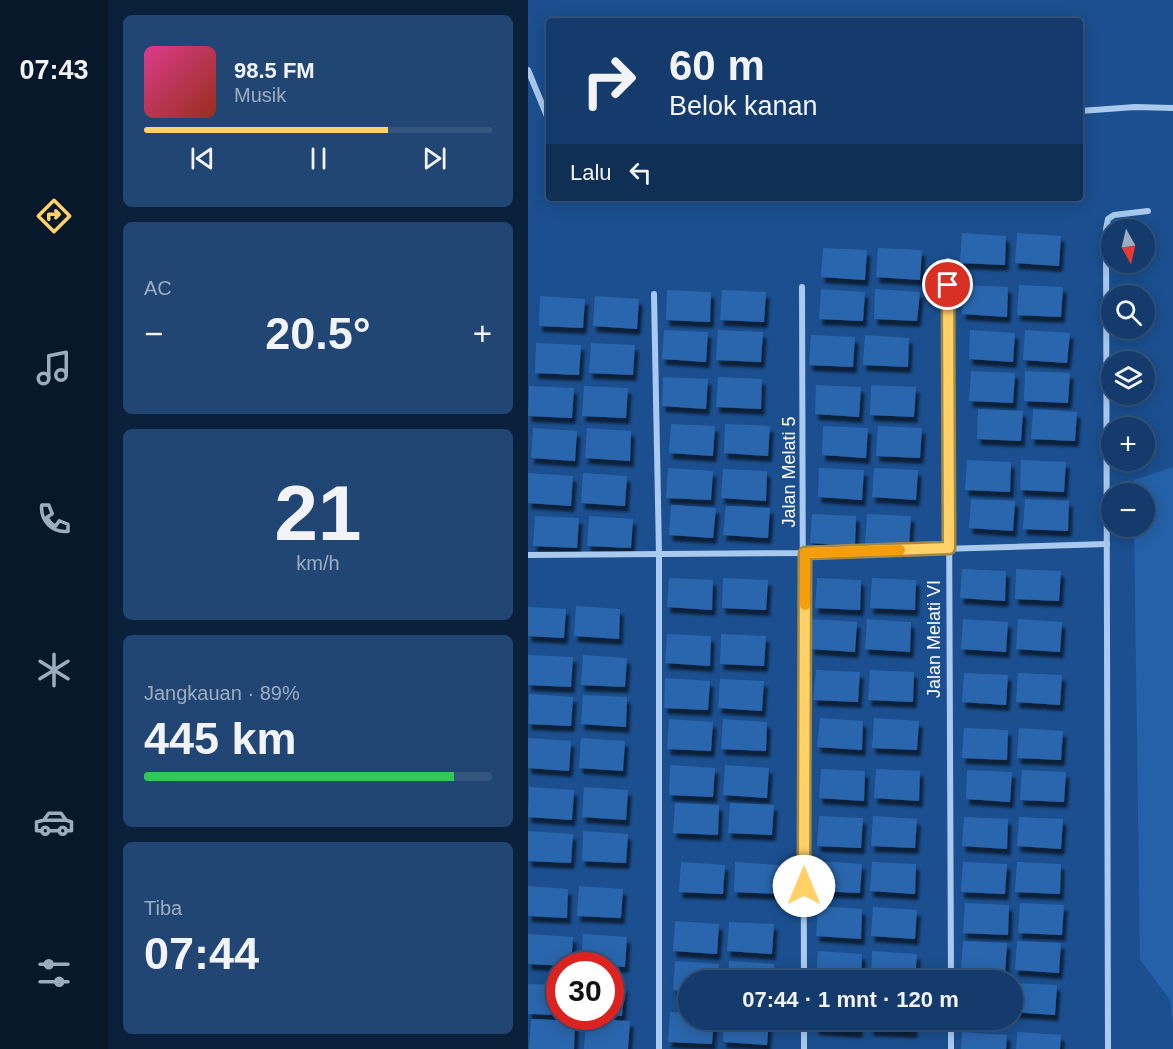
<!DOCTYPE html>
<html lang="id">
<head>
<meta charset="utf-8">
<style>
  :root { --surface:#143b6b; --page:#214673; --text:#f1f3f6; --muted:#9dadc1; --line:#33557e; --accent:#ffd166 }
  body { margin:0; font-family:Helvetica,sans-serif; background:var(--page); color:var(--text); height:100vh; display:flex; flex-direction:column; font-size:22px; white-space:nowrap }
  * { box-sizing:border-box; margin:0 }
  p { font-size:20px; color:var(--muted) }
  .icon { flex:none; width:33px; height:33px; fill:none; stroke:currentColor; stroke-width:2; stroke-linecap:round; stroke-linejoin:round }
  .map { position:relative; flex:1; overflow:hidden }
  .panel { display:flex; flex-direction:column; gap:15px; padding:15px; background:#0b203b; width:420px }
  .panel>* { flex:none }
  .banner { position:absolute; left:18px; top:18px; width:537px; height:183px; border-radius:6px; box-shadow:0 3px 15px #0003,0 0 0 2px var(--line); background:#143b6b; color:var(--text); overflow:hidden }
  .needle { width:39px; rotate:172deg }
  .fabs { position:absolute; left:573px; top:219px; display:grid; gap:12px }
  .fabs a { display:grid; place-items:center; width:54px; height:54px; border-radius:50%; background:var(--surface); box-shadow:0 3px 15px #0003,0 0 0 2px var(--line); font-size:30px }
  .speed { position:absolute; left:18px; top:952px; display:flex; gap:12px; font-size:30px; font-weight:700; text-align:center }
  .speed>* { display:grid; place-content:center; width:78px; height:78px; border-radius:50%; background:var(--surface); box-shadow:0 3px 15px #0003,0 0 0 2px var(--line); line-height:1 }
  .speed .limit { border:9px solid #d22; background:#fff; color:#111 }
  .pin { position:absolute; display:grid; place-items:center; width:51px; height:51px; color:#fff; margin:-26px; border:3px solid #fff; border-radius:50%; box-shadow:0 2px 6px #0007 }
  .me { position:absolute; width:66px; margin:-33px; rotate:0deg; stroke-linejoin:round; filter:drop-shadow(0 0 4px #0008) }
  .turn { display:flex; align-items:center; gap:21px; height:126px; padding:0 24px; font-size:27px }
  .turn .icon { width:78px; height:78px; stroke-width:2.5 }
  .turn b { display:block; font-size:42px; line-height:51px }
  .then { display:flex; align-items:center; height:57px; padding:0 24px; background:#0003; gap:12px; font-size:22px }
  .big { font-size:45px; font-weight:800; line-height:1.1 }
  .panel .tile { flex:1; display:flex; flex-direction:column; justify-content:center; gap:9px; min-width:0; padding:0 21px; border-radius:9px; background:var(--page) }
  .panel .dial { align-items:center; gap:0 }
  .dial b { font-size:78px; line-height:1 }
  .song { display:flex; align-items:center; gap:18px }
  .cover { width:72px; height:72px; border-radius:9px; background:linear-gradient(135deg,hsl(330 70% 55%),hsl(10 70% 35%)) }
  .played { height:6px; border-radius:3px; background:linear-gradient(90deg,var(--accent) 70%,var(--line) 70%) }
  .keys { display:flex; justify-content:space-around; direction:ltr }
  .heat { display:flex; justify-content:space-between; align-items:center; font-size:33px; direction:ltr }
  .charge { height:9px; border-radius:4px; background:linear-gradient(90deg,#34c759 89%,var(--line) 0) }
  .trip { position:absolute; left:150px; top:970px; width:345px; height:60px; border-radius:30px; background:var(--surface); box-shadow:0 3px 15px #0003,0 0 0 2px var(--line); font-weight:800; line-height:60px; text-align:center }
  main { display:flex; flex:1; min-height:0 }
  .tab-bar { display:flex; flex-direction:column; width:108px; justify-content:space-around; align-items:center; background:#08182b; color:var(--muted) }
  .tab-bar .icon { width:42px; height:42px }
  .tab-bar .on { color:var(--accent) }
  .tab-bar b { font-size:27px; color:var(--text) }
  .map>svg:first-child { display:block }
</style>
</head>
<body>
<main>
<nav class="tab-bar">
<b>07:43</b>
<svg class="icon on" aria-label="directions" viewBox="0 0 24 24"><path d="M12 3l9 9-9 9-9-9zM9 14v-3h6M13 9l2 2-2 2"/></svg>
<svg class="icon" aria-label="music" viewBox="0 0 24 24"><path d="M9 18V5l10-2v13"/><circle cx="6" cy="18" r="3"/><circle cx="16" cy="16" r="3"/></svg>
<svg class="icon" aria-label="phone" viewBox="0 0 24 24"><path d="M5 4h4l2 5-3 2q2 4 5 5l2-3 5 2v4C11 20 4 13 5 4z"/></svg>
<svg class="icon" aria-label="climate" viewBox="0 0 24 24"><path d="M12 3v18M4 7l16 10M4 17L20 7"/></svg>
<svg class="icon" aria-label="car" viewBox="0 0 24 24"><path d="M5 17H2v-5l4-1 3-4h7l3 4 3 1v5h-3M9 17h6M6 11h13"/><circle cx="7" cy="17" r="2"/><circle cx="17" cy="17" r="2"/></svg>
<svg class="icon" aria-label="filters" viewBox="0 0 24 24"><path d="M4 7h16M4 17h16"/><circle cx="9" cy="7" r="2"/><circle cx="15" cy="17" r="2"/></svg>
</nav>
<section class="panel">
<div class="tile">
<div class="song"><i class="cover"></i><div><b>98.5 FM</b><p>Musik</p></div></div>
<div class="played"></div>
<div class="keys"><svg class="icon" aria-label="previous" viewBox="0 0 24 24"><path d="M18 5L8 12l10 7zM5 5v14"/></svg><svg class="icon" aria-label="pause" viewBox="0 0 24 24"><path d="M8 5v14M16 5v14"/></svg><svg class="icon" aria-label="next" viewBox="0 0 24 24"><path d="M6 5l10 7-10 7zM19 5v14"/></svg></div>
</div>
<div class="tile"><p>AC</p>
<div class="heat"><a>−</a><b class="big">20.5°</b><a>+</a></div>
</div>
<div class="tile dial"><b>21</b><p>km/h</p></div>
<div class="tile"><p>Jangkauan · 89%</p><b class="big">445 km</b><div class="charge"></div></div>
<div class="tile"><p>Tiba</p><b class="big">07:44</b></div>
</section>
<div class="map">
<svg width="645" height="1049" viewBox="0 0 645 1049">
  <defs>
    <filter id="shadow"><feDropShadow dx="3.5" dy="6" stdDeviation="1.5" flood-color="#0009"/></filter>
  </defs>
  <rect width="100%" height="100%" fill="#1b4f8f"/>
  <path fill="#2461a8" d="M645,467V1024L642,1000L612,960L606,527L616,526V494L606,493V480Z"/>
  <g fill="#2a66ad" filter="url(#shadow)">
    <path d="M434,233L478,236L477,265L432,263Z"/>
    <path d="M489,233L533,236L531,266L487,263Z"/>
    <path d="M295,248L339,250L337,280L293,277Z"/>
    <path d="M350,248L394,250L392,280L348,277Z"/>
    <path d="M436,285L480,287L479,317L434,314Z"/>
    <path d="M491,285L535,287L533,317L489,315Z"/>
    <path d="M293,289L337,292L335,321L291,319Z"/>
    <path d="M347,289L392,292L389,321L346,319Z"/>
    <path d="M139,290L183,292L182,322L138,320Z"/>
    <path d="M194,290L238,292L236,322L192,320Z"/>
    <path d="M12,296L57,299L55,328L11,326Z"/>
    <path d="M67,296L111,299L109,329L65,326Z"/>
    <path d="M136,330L180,332L178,362L134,359Z"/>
    <path d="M190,330L235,332L233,362L188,360Z"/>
    <path d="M442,330L487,333L485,362L441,359Z"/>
    <path d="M497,330L542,333L539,363L495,360Z"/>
    <path d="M283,335L327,337L325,367L281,365Z"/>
    <path d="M337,335L381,338L380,367L335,365Z"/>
    <path d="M8,343L53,345L51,375L7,373Z"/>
    <path d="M63,343L107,345L105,375L61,373Z"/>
    <path d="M443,371L487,373L485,403L441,401Z"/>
    <path d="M497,371L542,373L540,403L496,401Z"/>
    <path d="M135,377L180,379L178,409L134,406Z"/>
    <path d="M190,377L234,379L233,409L188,407Z"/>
    <path d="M288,385L333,387L331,417L287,414Z"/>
    <path d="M343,385L388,387L386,417L342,415Z"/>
    <path d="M1,386L46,388L44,418L0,416Z"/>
    <path d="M56,386L100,388L98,418L54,416Z"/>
    <path d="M450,409L495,411L493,441L449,439Z"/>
    <path d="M505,409L549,412L547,441L503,439Z"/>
    <path d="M143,424L187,426L185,456L141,453Z"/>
    <path d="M197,424L242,426L240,456L196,453Z"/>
    <path d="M295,426L340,428L338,458L294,455Z"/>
    <path d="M350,426L394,428L392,458L348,456Z"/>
    <path d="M5,428L49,431L47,461L3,458Z"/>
    <path d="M59,428L103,431L102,461L57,458Z"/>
    <path d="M439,460L483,462L482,492L437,490Z"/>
    <path d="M493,460L538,462L536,492L492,490Z"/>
    <path d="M140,468L185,471L183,500L138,498Z"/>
    <path d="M291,468L336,470L334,500L290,497Z"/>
    <path d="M346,468L390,470L388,500L344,497Z"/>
    <path d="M195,469L239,471L238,501L193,498Z"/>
    <path d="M0,473L45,476L43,506L0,503Z"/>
    <path d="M55,473L99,476L97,506L53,503Z"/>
    <path d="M443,499L487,501L485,531L441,528Z"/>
    <path d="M497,499L541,501L540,531L495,529Z"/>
    <path d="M143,505L188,508L185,538L141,535Z"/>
    <path d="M198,506L242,508L240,538L195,535Z"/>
    <path d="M284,514L328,516L327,546L282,543Z"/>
    <path d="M339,514L383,516L381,546L337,544Z"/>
    <path d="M7,516L51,518L49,548L5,546Z"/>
    <path d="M61,516L105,519L103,548L59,546Z"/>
    <path d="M434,569L478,571L477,601L432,598Z"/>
    <path d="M488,569L533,571L531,601L487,599Z"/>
    <path d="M141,578L185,580L184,610L139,607Z"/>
    <path d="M195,578L240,580L238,610L194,608Z"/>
    <path d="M289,578L333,580L332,610L287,608Z"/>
    <path d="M344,578L388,580L387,610L342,608Z"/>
    <path d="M48,606L92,609L91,639L46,636Z"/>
    <path d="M0,607L38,609L36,638L0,636Z"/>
    <path d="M284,619L329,622L327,652L283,649Z"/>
    <path d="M339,619L383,622L382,652L337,649Z"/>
    <path d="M435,619L480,622L478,652L433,649Z"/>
    <path d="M490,619L534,622L532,652L488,649Z"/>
    <path d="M139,634L183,636L182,666L137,663Z"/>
    <path d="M193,634L238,636L236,666L192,664Z"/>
    <path d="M0,655L45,657L43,687L0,685Z"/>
    <path d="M55,655L99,658L97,687L53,685Z"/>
    <path d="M288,670L332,672L330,702L285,700Z"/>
    <path d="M342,670L386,672L385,702L340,700Z"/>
    <path d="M436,673L480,675L478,705L434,702Z"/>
    <path d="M490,673L534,675L532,705L488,702Z"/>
    <path d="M137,678L182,681L180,710L136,708Z"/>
    <path d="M192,679L236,681L234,711L190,708Z"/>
    <path d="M1,694L45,697L43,726L0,724Z"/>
    <path d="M55,695L99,697L98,727L53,724Z"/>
    <path d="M292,718L335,721L334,750L289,747Z"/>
    <path d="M346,718L391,721L389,750L344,748Z"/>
    <path d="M141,719L185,722L183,751L139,749Z"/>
    <path d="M195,719L239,722L238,751L193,749Z"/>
    <path d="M436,728L480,730L479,760L434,758Z"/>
    <path d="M491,728L535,731L533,760L489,758Z"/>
    <path d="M0,738L43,741L41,771L0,768Z"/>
    <path d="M53,738L97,741L95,771L51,768Z"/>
    <path d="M142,765L187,768L185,797L141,795Z"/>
    <path d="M197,765L241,768L239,798L195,795Z"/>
    <path d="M293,769L337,771L336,801L291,798Z"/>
    <path d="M348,769L392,771L391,801L346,798Z"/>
    <path d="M439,770L484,772L482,802L438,799Z"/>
    <path d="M494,770L538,772L536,802L492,800Z"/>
    <path d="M1,787L46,790L44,820L0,817Z"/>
    <path d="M56,787L100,790L98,820L54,817Z"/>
    <path d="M147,803L191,805L190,835L145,833Z"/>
    <path d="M202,803L246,805L244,835L200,833Z"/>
    <path d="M291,816L335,818L333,848L289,846Z"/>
    <path d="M345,816L389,819L387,848L343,846Z"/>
    <path d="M436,817L480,819L479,849L434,846Z"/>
    <path d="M491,817L535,819L533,849L489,846Z"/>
    <path d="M0,831L45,834L43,863L0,861Z"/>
    <path d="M55,831L100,834L98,863L54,861Z"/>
    <path d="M290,861L334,864L332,893L288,891Z"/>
    <path d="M153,862L197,865L195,894L151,892Z"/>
    <path d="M207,862L251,865L250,894L206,892Z"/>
    <path d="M344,862L388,864L387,894L342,891Z"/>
    <path d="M435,862L479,864L477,894L433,892Z"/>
    <path d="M489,862L533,864L532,894L487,892Z"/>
    <path d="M0,886L40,889L39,918L0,916Z"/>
    <path d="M51,886L95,889L93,918L49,916Z"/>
    <path d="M437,903L481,905L480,935L435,933Z"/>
    <path d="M492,903L536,905L534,935L490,933Z"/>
    <path d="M290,906L334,909L333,939L288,936Z"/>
    <path d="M345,907L389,910L387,939L343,936Z"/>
    <path d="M147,921L191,924L189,954L145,951Z"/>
    <path d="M201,922L246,924L244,954L199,951Z"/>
    <path d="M0,934L45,937L43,966L0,964Z"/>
    <path d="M55,934L99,937L97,967L53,964Z"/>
    <path d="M435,941L479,943L477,973L433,970Z"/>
    <path d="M489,941L533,943L531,973L487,970Z"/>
    <path d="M290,951L334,954L333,981H288Z"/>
    <path d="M344,951L389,954L387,981H343Z"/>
    <path d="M147,961L191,964L190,981H160V991L145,990Z"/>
    <path d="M201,961L246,964L245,981H200Z"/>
    <path d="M484,983L529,985L527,1015L484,1012Z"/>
    <path d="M0,984L32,985V1015L0,1014Z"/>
    <path d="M82,985L96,986L94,1016L82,1015Z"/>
    <path d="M142,1012L160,1013V1020H186L184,1044L140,1042Z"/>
    <path d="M3,1019L47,1021L46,1049H1Z"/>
    <path d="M58,1019L102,1021L100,1049H56Z"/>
    <path d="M196,1020H241L239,1045L195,1042Z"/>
    <path d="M288,1020H332L331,1032L287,1029Z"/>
    <path d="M342,1020H386V1032L342,1030Z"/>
    <path d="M434,1032L479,1035L478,1049H433Z"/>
    <path d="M489,1032L533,1035L532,1049H488Z"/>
  </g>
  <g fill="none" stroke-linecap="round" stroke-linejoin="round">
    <g stroke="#a9c9ee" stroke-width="6">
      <path d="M0,70L21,121"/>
      <path d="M552,111L607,107L645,108"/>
      <path d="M420,261L423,981"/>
      <path d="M274,287L276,981"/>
      <path d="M126,294L131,554V1049"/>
      <path d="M0,555L277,553L579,544"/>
      <path d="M423,1020V1049"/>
      <path d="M276,1049V1020"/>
      <path d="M580,1049L578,229L580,219L586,215L620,211"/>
    </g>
  </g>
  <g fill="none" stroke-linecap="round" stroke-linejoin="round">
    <g stroke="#a68842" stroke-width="15">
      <path id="route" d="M276,886L277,553L421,548L420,285"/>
    </g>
    <use href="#route" stroke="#ffd166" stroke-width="10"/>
    <path stroke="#f59e0b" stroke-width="10" d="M277,605V553L372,550"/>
  </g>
  <g text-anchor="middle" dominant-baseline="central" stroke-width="6" stroke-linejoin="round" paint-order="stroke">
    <g font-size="18" fill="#fff" stroke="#1b4f8f">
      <text transform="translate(261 472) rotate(-90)">Jalan Melati 5</text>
      <text transform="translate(406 639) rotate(-90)">Jalan Melati VI</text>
    </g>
  </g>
</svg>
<div class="fabs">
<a><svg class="needle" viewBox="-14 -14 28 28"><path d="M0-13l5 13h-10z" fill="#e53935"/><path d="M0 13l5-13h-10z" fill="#9dadc1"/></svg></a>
<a><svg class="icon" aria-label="search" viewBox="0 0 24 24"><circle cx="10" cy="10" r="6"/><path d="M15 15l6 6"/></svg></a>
<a><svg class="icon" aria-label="layers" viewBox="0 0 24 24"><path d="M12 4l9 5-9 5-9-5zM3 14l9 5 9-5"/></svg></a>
<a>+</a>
<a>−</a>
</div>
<div class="speed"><div class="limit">30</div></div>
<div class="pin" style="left:420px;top:285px;background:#d93025"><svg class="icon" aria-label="arrive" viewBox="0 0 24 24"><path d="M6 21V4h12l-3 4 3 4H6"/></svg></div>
<svg class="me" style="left:276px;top:886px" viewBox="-20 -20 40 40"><circle r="19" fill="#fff"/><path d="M0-13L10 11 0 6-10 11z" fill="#ffd166"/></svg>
<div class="trip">07:44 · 1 mnt · 120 m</div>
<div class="banner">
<div class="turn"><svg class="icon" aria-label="right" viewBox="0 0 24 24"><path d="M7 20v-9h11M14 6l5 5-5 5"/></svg><div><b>60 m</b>Belok kanan</div></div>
<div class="then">Lalu<svg class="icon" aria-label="left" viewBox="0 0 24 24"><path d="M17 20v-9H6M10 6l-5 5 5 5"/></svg></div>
</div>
</div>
</main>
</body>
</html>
